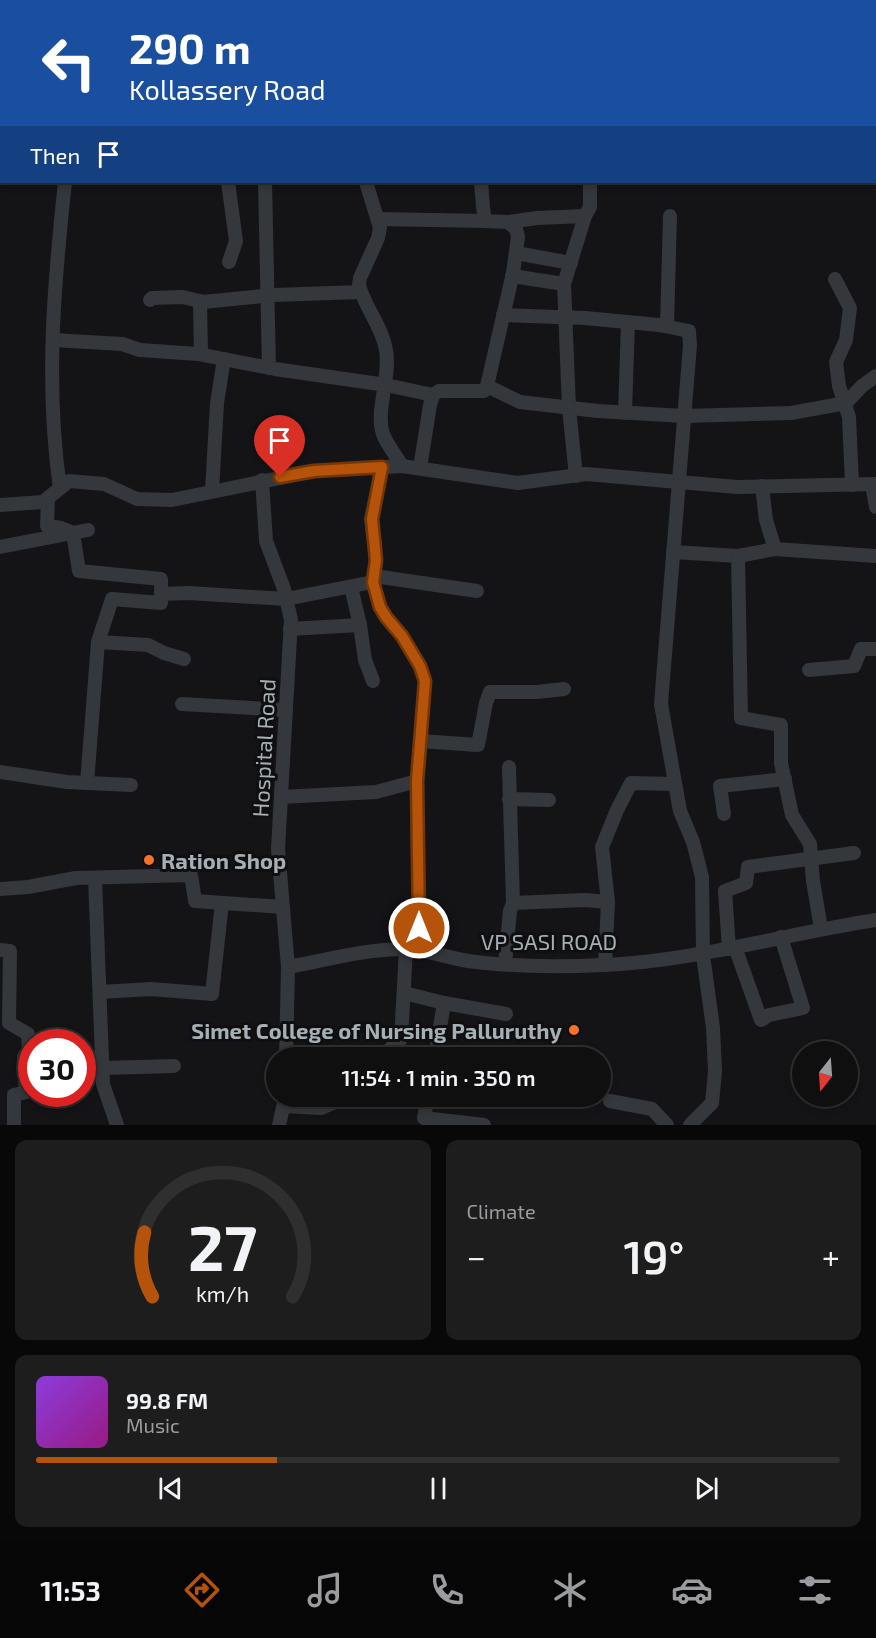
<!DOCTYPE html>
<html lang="en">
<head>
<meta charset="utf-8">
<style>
  :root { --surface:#0f0f10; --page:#1d1d1e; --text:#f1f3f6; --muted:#9b9c9f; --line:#2f2f30; --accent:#b45309 }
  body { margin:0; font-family:"Exo 2",sans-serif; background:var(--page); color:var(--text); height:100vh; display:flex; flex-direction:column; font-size:22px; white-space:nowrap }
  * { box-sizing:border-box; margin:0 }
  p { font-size:20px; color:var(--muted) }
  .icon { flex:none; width:33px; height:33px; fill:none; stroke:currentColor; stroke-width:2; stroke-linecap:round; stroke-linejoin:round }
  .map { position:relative; height:1125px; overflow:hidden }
  .sheet { display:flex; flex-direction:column; gap:15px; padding:15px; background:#080809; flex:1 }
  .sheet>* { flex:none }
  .banner { position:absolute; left:0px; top:0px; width:876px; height:183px; box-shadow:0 3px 9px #0003,0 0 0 2px var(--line); background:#1a4fa0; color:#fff; overflow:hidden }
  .needle { width:39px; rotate:197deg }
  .fabs { position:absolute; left:792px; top:1041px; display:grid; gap:12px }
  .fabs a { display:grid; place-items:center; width:66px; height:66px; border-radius:50%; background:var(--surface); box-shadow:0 3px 9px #0003,0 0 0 2px var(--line); font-size:30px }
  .speed { position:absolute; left:18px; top:1029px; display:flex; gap:12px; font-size:30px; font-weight:700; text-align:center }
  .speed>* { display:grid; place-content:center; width:78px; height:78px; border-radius:50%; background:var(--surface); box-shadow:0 3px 9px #0003,0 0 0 2px var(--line); line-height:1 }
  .speed .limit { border:9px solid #d22; background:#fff; color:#111 }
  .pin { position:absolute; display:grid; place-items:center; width:51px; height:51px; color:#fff; margin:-62px -26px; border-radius:50% 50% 50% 0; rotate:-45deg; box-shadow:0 0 6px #0007 }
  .pin .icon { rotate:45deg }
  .me { position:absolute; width:66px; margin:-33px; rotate:0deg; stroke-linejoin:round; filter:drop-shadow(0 0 4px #0008) }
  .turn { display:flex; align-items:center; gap:21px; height:126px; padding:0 30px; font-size:27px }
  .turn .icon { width:78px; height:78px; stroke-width:2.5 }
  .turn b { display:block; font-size:42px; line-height:51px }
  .then { display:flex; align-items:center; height:57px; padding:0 30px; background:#0003; gap:12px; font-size:22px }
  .big { font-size:45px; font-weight:600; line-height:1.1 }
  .sheet .card { flex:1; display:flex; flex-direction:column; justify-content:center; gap:9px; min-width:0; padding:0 21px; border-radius:12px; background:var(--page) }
  .sheet .dial { align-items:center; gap:0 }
  .dial svg { height:156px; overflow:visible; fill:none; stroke:var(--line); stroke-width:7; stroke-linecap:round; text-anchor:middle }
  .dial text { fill:var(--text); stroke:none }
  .song { display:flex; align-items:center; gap:18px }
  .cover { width:72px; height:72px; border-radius:9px; background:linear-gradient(135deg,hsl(270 70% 55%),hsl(310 70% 35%)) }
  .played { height:6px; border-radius:3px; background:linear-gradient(90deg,var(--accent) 30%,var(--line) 30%) }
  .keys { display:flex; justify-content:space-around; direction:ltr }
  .heat { display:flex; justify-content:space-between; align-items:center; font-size:33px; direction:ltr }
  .sheet .tiles { flex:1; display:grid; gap:15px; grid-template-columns:1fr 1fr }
  .card:last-child { grid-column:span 2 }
  .trip { position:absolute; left:266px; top:1047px; width:345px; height:60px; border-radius:30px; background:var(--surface); box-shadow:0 3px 9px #0003,0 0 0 2px var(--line); font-weight:600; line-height:60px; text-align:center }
  .tabs { display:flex; height:96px; justify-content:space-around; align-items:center; background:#060606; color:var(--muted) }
  .tabs .icon { width:42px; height:42px }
  .tabs .active { color:var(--accent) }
  .tabs b { font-size:27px; color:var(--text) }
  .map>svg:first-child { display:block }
</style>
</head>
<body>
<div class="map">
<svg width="876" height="1125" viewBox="0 0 876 1125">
  <rect width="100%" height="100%" fill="#141416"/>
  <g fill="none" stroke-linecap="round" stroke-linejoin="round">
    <g stroke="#34373b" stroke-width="14">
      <path d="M94,2L95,0"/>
      <path d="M261,2V0"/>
      <path d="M353,2V0"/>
      <path d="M498,2V0"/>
      <path d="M788,2V0"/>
      <path d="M0,114H2"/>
      <path d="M875,165L876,144"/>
      <path d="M228,182L236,241L229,262"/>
      <path d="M265,182L269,368"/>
      <path d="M366,182L380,228L378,238L360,278L359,285C365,308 382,326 386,350C391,376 375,412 383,434C387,445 396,455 402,466"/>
      <path d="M378,219L485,221"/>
      <path d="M508,222L537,218L585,216"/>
      <path d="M516,253L571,263"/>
      <path d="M512,276L564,284L569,408L576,476"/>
      <path d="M835,279L850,308L846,340L836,362L839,386L849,417L852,485"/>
      <path d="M564,284L585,216L590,207V182"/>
      <path d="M150,300L152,298L183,297L203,302L273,295L361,292"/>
      <path d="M200,301L201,354"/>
      <path d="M503,315L585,318L659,325L689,331L690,345L661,704L680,811L693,842L702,877L703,955L713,1028L715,1071L712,1103L690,1125"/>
      <path d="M667,326L670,216"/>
      <path d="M53,340L122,344L140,350L198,354L275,369L386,385L433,395"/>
      <path d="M487,386L520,402L598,411L684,416L791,413L846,403L862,386L876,376"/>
      <path d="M625,413L628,322"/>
      <path d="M382,467L371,519L376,560L373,582L380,607L386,617L402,636L420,666L425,681L417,781L419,951"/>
      <path d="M420,468L430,405L433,395L439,391H484L487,386L513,273L518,237L516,229L508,222L485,221L483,207L481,182"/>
      <path d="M262,480L266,541L284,589L291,620L278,849L288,967L286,1058"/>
      <path d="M872,485L876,507"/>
      <path d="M60,488C45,385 54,284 65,182"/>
      <path d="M212,491L217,403L224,359"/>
      <path d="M48,498L47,526L61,528L73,533L79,571L161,579V603L112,599L98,642L87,783"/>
      <path d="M0,505L43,502L69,481L104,484L137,499L172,500L314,471L402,466L518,483L586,474L737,487L876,484"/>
      <path d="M0,547L88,530"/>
      <path d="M775,549L876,556"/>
      <path d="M673,552L738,556L741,718L781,725V763L792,815L810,844L813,881L821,929"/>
      <path d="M738,556L775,549L766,520L762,486"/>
      <path d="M374,576L477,591"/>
      <path d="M161,594L189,593L286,599L373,582"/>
      <path d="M360,625L365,660L373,681"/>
      <path d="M290,629L360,625L351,587"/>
      <path d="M98,642L148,645L164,653L184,659"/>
      <path d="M809,670L854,666L861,649H876"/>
      <path d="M182,704L286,710"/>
      <path d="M420,741L478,745L486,703L490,692H537L564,689"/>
      <path d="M509,767L513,903"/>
      <path d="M0,772L67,782L131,785"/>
      <path d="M281,797L376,792L417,781"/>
      <path d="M509,799L549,800"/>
      <path d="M724,814L720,786L785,779"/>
      <path d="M95,878L103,1084L117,1125"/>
      <path d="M0,889L28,887L76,878L191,875L195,901L283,907"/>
      <path d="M735,947L761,1020L769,1015L803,1008L781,937"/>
      <path d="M729,949L725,891L746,883L748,867L854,853"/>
      <path d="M0,950L10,951L9,1023L28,1034L29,1051L24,1057L26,1092L14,1095V1125"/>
      <path d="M505,964L510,911L513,903L585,900L608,902"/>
      <path d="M605,965L608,902L602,847L617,810L631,783L675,784"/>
      <path d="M288,967C326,960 365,949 404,949C428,949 452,960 476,962C518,967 561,967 603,965C695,961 785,934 876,920"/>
      <path d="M100,992L151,989L212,994L222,903"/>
      <path d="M404,993L444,1003"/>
      <path d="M390,1058L388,1051L401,1039L406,949"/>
      <path d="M435,1058L444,1003L506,1014"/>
      <path d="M103,1068L174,1066"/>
      <path d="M428,1096L424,1118L484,1125"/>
      <path d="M610,1101L652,1109L667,1125"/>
      <path d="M285,1106L321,1108L349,1096"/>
      <path d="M279,1125L285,1099"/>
    </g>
  </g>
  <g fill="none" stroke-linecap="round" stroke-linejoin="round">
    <g stroke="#753606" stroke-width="15">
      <path id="route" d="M280,477L314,471L382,467L372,519L376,560L373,582L380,607L386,617L402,636L420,666L425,681L417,781L419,928"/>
    </g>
    <use href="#route" stroke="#b45309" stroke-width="10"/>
  </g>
  <g fill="#fa7127" stroke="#0f0f10" stroke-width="2">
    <circle cx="149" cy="860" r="6"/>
    <circle cx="574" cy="1030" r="6"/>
  </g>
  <g text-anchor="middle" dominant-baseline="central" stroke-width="6" stroke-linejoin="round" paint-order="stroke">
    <g font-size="22" fill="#a5b0b6" stroke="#0f0f10">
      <text transform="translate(263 748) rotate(-87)">Hospital Road</text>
      <text x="549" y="941">VP SASI ROAD</text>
    </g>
    <g font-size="22" font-weight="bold" fill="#a5b0b6" stroke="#0f0f10" text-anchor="start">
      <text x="161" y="860">Ration Shop</text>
      <text x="562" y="1030" text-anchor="end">Simet College of Nursing Palluruthy</text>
    </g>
  </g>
</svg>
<div class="fabs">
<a><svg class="needle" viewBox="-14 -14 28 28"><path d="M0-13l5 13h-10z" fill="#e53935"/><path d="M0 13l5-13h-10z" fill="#9b9c9f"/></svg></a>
</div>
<div class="speed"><div class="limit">30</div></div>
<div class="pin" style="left:280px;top:477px;background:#d93025"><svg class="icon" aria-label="arrive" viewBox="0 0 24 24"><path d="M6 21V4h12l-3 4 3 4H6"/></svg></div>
<svg class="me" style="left:419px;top:928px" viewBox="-20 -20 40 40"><circle r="17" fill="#b45309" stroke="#fff" stroke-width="3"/><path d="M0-11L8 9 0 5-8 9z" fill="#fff"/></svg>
<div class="trip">11:54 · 1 min · 350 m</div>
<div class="banner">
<div class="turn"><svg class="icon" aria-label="left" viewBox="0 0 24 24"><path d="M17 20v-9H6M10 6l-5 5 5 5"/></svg><div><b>290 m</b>Kollassery Road</div></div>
<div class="then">Then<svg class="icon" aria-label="arrive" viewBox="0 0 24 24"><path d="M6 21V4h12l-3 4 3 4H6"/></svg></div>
</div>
</div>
<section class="sheet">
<div class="tiles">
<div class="card dial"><svg viewBox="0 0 100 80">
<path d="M14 69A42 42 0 1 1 86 69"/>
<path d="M14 69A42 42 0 0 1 10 36" stroke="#b45309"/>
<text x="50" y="56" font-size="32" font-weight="700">27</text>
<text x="50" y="72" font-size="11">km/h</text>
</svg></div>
<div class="card"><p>Climate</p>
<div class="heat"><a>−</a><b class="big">19°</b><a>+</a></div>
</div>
<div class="card">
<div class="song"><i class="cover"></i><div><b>99.8 FM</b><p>Music</p></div></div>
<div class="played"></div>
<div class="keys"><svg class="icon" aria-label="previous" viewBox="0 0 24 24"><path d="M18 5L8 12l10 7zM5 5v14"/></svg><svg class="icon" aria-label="pause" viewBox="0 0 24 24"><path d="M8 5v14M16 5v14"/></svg><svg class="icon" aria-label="next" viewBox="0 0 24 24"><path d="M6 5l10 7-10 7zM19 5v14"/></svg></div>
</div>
</div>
</section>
<nav class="tabs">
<b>11:53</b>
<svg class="icon active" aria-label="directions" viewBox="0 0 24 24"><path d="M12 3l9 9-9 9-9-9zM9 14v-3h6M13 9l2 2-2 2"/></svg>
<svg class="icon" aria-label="music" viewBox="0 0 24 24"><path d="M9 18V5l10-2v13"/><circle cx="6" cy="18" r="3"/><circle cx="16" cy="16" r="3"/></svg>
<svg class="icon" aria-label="phone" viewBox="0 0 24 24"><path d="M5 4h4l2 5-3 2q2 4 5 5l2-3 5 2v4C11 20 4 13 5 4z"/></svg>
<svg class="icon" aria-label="climate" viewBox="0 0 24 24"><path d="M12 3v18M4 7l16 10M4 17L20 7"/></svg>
<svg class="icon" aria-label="car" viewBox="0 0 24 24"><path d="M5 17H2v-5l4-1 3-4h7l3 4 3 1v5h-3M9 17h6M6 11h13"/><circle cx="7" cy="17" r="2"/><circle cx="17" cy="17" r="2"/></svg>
<svg class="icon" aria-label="filters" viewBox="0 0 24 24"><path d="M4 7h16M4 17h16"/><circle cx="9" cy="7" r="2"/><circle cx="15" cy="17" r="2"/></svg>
</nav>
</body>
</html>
